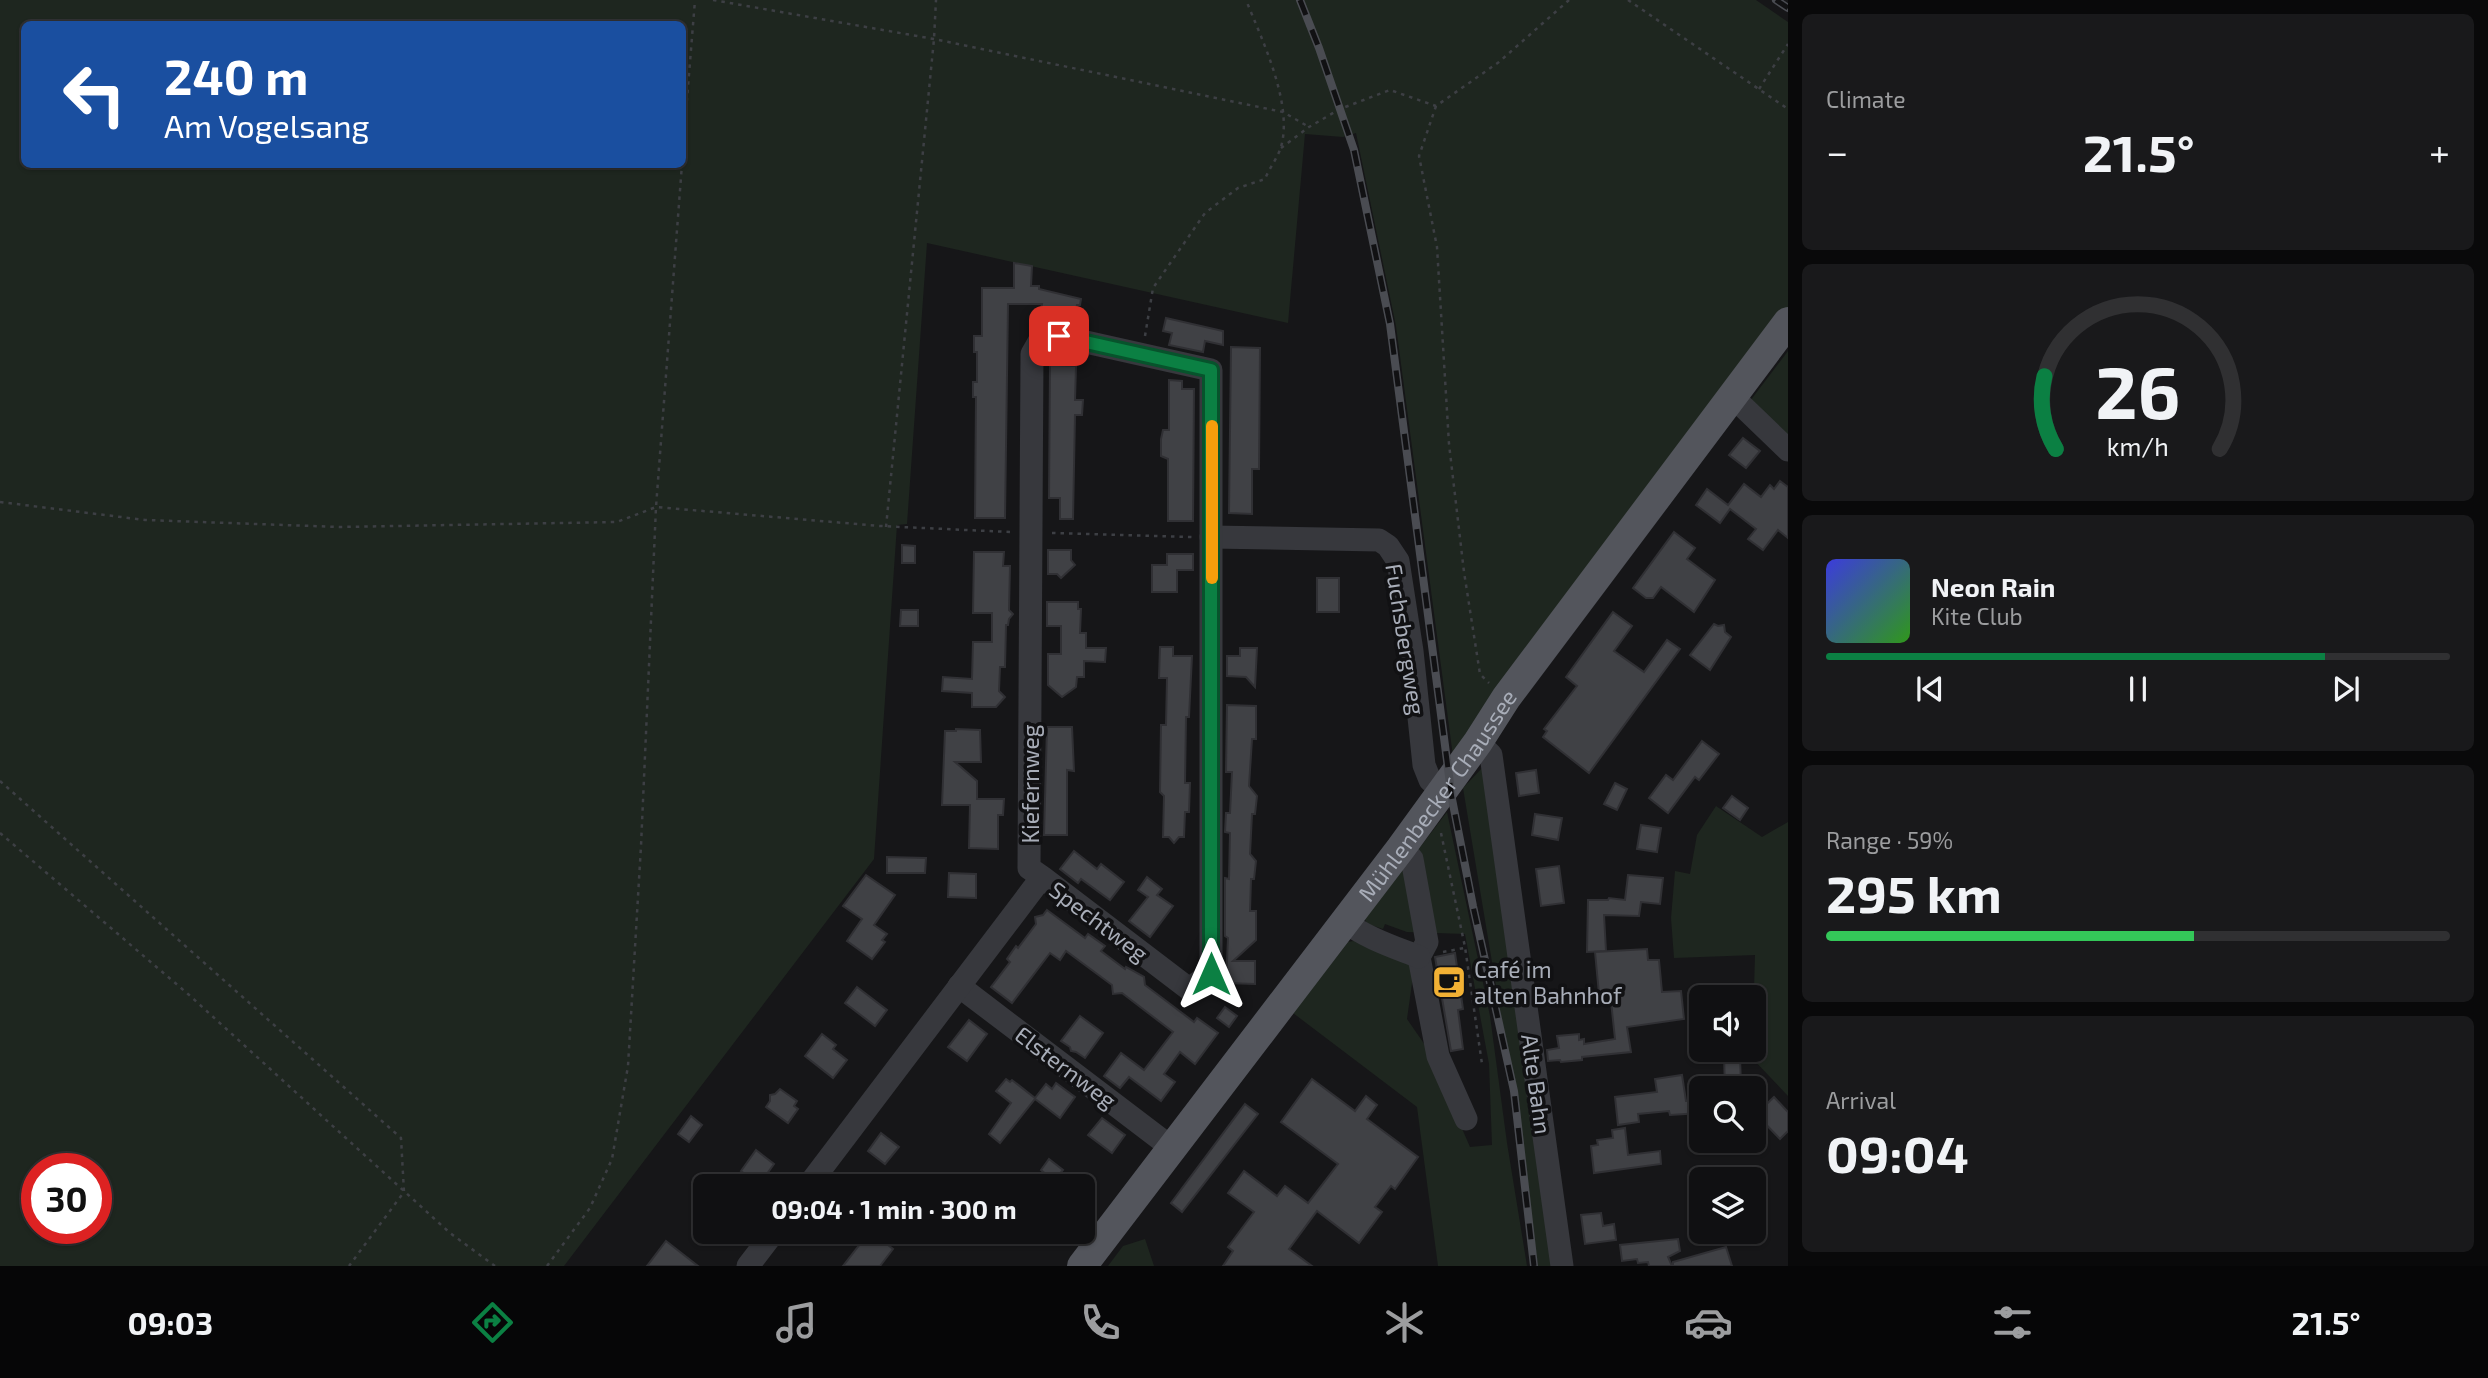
<!DOCTYPE html>
<html lang="en">
<head>
<meta charset="utf-8">
<style>
  :root { --surface:#101012; --page:#19191b; --text:#f1f3f6; --muted:#9c9d9f; --line:#303032; --accent:#0b8043 }
  body { margin:0; font-family:"Exo 2",sans-serif; background:var(--page); color:var(--text); height:100vh; display:flex; flex-direction:column; font-size:26px; white-space:nowrap }
  * { box-sizing:border-box; margin:0 }
  p { font-size:23px; color:var(--muted) }
  .icon { flex:none; width:38px; height:38px; fill:none; stroke:currentColor; stroke-width:2; stroke-linecap:round; stroke-linejoin:round }
  .map { position:relative; flex:1; overflow:hidden }
  .panel { display:flex; flex-direction:column; gap:14px; padding:14px; background:#09090a; width:700px }
  .panel>* { flex:none }
  .hud { position:absolute; left:21px; top:21px; width:665px; height:147px; border-radius:10px; box-shadow:0 2px 5px #0004,0 0 0 2px var(--line); background:#1a4fa0; color:#fff; overflow:hidden }
  .fabs { position:absolute; left:1689px; top:985px; display:grid; gap:14px }
  .fabs a { display:grid; place-items:center; width:77px; height:77px; border-radius:10px; background:var(--surface); box-shadow:0 2px 5px #0004,0 0 0 2px var(--line); font-size:35px }
  .speed { position:absolute; left:21px; top:1153px; display:flex; gap:14px; font-size:35px; font-weight:700; text-align:center }
  .speed>* { display:grid; place-content:center; width:91px; height:91px; border-radius:50%; background:var(--surface); box-shadow:0 2px 5px #0004,0 0 0 2px var(--line); line-height:1 }
  .speed .limit { border:10px solid #d22; background:#fff; color:#111 }
  .pin { position:absolute; display:grid; place-items:center; width:60px; height:60px; color:#fff; margin:-30px; border-radius:14px; box-shadow:0 4px 10px #0006 }
  .me { position:absolute; width:77px; margin:-38px; rotate:0deg; stroke-linejoin:round; filter:drop-shadow(0 0 5px #0008) }
  .turn { display:flex; align-items:center; gap:24px; height:147px; padding:0 28px; font-size:32px }
  .turn .icon { width:91px; height:91px; stroke-width:2.5 }
  .turn b { display:block; font-size:49px; line-height:60px }
  .big { font-size:52px; font-weight:700; line-height:1.1 }
  .panel .tile { flex:1; display:flex; flex-direction:column; justify-content:center; gap:10px; min-width:0; padding:0 24px; border-radius:10px; background:var(--page) }
  .panel .dial { align-items:center; gap:0 }
  .dial svg { height:182px; overflow:visible; fill:none; stroke:var(--line); stroke-width:7; stroke-linecap:round; text-anchor:middle }
  .dial text { fill:var(--text); stroke:none }
  .song { display:flex; align-items:center; gap:21px }
  .cover { width:84px; height:84px; border-radius:10px; background:linear-gradient(135deg,hsl(240 70% 55%),hsl(110 70% 35%)) }
  .played { height:7px; border-radius:4px; background:linear-gradient(90deg,var(--accent) 80%,var(--line) 80%) }
  .keys { display:flex; justify-content:space-around; direction:ltr }
  .heat { display:flex; justify-content:space-between; align-items:center; font-size:38px; direction:ltr }
  .charge { height:10px; border-radius:5px; background:linear-gradient(90deg,#34c759 59%,var(--line) 0) }
  .trip { position:absolute; left:693px; top:1174px; width:402px; height:70px; border-radius:10px; background:var(--surface); box-shadow:0 2px 5px #0004,0 0 0 2px var(--line); font-weight:700; line-height:70px; text-align:center }
  .tabs { display:flex; height:112px; justify-content:space-around; align-items:center; background:#060607; color:var(--muted) }
  .tabs .icon { width:49px; height:49px }
  .tabs .active { color:var(--accent) }
  .tabs b { font-size:32px; color:var(--text) }
  main { display:flex; flex:1; min-height:0 }
  .map>svg:first-child { display:block }
</style>
</head>
<body>
<main>
<div class="map">
<svg width="1788" height="1266" viewBox="0 0 1788 1266">
  <rect width="100%" height="100%" fill="#161618"/>
  <g fill="#1e261f" fill-rule="evenodd">
    <path d="M0,0H1756L1788,22V307L1454,764L1396,326L1356,133L1343,137L1305,134L1288,323L927,243L907,524L897,525L874,859L564,1266H0ZM24,24H682V164H24ZM37,1169H96V1228H37Z"/>
    <path d="M1788,351V441L1750,401Z"/>
    <path d="M1484,766L1558,1266H1538L1504,1034L1463,788Z"/>
    <path d="M1716,806L1762,837L1788,822V1096L1752,1058L1755,955L1674,958L1671,918L1675,871L1690,874L1697,835Z"/>
    <path d="M1447,812L1490,1016L1507,1143L1527,1266H1438L1417,1107L1293,1013L1348,942L1359,940L1415,962L1407,1019L1427,1048L1470,1147L1492,1145L1489,1064L1465,934L1407,932L1385,924L1383,929L1371,925L1368,927L1365,919Z"/>
    <path d="M1145,1239L1154,1266H1108L1123,1246Z"/>
  </g>
  <g fill="#404145" stroke="#303034" stroke-width="2">
    <path d="M1014,263L1032,266L1031,286H1039V289L1081,299L1080,305H1077L1073,323L1040,315L1042,304H1008L1005,518H975L976,397H973V382H977V352H974V336H982V288H1014Z"/>
    <path d="M1166,318L1223,331V345L1205,341L1203,352L1169,345L1172,333L1163,331Z"/>
    <path d="M1231,347L1260,348L1259,469H1252V514L1229,513Z"/>
    <path d="M1050,365L1076,366L1075,400H1083L1082,415H1075L1073,519H1060V498H1049Z"/>
    <path d="M1169,380L1182,381V389H1194L1193,521H1168V459L1161,456V439L1163,430H1169Z"/>
    <path d="M1743,438L1760,451L1746,468L1729,455Z"/>
    <path d="M1780,481L1788,487V538L1778,530L1763,550L1748,539L1756,529L1730,509L1720,523L1696,505L1707,489L1728,505L1744,484L1761,497L1770,485L1774,489Z"/>
    <path d="M1674,532L1695,548L1687,559L1715,580L1694,612L1661,587L1653,598H1646L1633,588Z"/>
    <path d="M902,545L915,546V563H902Z"/>
    <path d="M1048,550H1071V560L1075,565L1061,578L1057,574H1048Z"/>
    <path d="M974,552H1004L1003,566H1010L1009,610L1013,614L1009,619L1008,625H1006L1005,667H1000L999,691L1005,697L996,707H972V693L942,691L943,677L972,679L973,642H992V613H973Z"/>
    <path d="M1167,554H1193V570H1177V592H1152V565H1167Z"/>
    <rect x="1317" y="578" width="22" height="34"/>
    <path d="M1047,602H1078V609H1081L1080,633H1086V648H1106L1105,662L1084,661V677H1077L1076,687L1062,697L1048,685V654H1061V626H1047Z"/>
    <path d="M901,610H918V626H900Z"/>
    <path d="M1613,612L1632,626L1614,651L1644,672L1667,640L1680,649L1589,773L1543,737L1547,731L1544,729L1577,686L1566,677Z"/>
    <path d="M1714,624L1718,626L1724,625L1725,632L1731,637L1710,670L1690,655Z"/>
    <path d="M1160,647H1173V656H1192L1189,717H1186L1185,783H1190L1189,812H1185L1184,837H1179L1174,843L1169,837H1163L1164,796L1160,792L1161,725H1166L1167,678H1159Z"/>
    <path d="M1240,648H1257L1255,687L1246,677L1227,676V656H1240Z"/>
    <path d="M1227,705L1256,706V739H1252L1249,786L1257,796L1255,814H1252L1250,854L1256,861L1254,879H1251L1250,911H1256V940L1233,961H1255V984L1226,983L1228,938L1225,936V878L1229,879L1230,833L1225,832L1226,813H1230L1232,772H1226Z"/>
    <path d="M1047,727H1072L1074,771L1067,770V835H1044Z"/>
    <path d="M956,729L980,730L981,762H955L977,781V799H1004L1003,815H998V849L969,848L970,805H942L945,731H956Z"/>
    <path d="M1702,741L1719,754L1699,780L1695,777L1668,813L1649,798L1666,775L1673,780Z"/>
    <path d="M1536,770L1539,793L1519,796L1516,773Z"/>
    <path d="M1615,783L1627,789L1617,810L1604,804Z"/>
    <path d="M1732,796L1748,808L1740,820L1723,808Z"/>
    <path d="M1535,814L1562,818L1558,840L1532,835Z"/>
    <path d="M1641,825L1661,828L1657,852L1637,849Z"/>
    <path d="M1074,851L1097,869L1101,864L1124,882L1110,900L1081,879L1078,883L1060,869Z"/>
    <path d="M887,857L926,858L925,873H887Z"/>
    <path d="M1559,866L1564,903L1541,906L1536,869Z"/>
    <path d="M949,873L976,874V898L948,897Z"/>
    <path d="M866,875L895,895L874,925L887,934L882,940L885,942L872,959L847,941L862,919L843,906Z"/>
    <path d="M1628,875L1663,878L1660,904L1641,902L1639,916L1604,915L1606,951L1587,952L1588,900H1608L1609,898L1625,900Z"/>
    <path d="M1147,877L1162,889L1157,895L1173,906L1150,937L1129,921L1148,897L1138,890Z"/>
    <path d="M1047,910L1085,938L1088,934L1105,946L1101,951L1125,969L1126,967L1144,977L1145,985L1194,1022L1197,1018L1218,1033L1195,1064L1180,1052L1164,1074L1175,1082L1161,1101L1129,1077L1120,1088L1104,1076L1121,1053L1144,1070L1173,1032L1122,993L1113,994L1112,985L1066,951L1060,960L1050,953L1012,1003L991,987L1010,962L1007,959L1016,946L1018,948L1036,924L1035,917L1043,915Z"/>
    <path d="M1647,949L1648,960H1659L1662,992L1681,991L1684,1019L1627,1027L1631,1052L1582,1057V1060L1561,1062L1560,1060L1548,1061L1547,1050L1559,1048L1557,1036L1579,1034V1040L1584,1039V1044L1615,1039L1610,992L1599,994L1595,952Z"/>
    <path d="M1455,953L1463,1009L1458,1010L1463,1049L1451,1051L1435,957Z"/>
    <path d="M857,987L887,1010L875,1026L845,1003Z"/>
    <path d="M1225,1007L1237,1016L1229,1027L1217,1018Z"/>
    <path d="M1080,1016L1103,1033L1085,1058L1076,1052L1071,1051L1070,1047L1061,1041Z"/>
    <path d="M969,1020L987,1034L967,1061L948,1047Z"/>
    <path d="M822,1034L836,1045L833,1049L847,1060L833,1078L805,1056Z"/>
    <path d="M1724,1056H1740L1741,1087L1725,1088Z"/>
    <path d="M1682,1075L1686,1101L1701,1100V1113L1670,1115L1669,1111L1638,1114L1639,1122L1618,1125L1615,1097L1657,1092L1655,1079Z"/>
    <path d="M1006,1079L1010,1082L1012,1080L1035,1098L1046,1084L1052,1089L1056,1083L1075,1097L1060,1118L1035,1099L1000,1143L989,1134L1011,1103L996,1091Z"/>
    <path d="M1312,1079L1355,1111L1366,1096L1377,1105L1367,1119L1418,1157L1395,1189L1391,1186L1375,1207L1382,1212L1359,1243L1317,1211L1289,1249L1312,1266H1223L1233,1251L1228,1247L1254,1212L1228,1193L1244,1171L1277,1196L1285,1186L1308,1203L1338,1164L1281,1122Z"/>
    <path d="M780,1089L797,1101L794,1106L798,1109L788,1123L766,1107L770,1101V1095L775,1094Z"/>
    <path d="M1774,1097L1788,1112V1131L1780,1139L1756,1114Z"/>
    <path d="M1245,1104L1258,1114L1182,1212L1171,1203Z"/>
    <path d="M691,1116L702,1125L689,1142L678,1134Z"/>
    <path d="M1102,1118L1125,1135L1112,1153L1088,1135Z"/>
    <path d="M1625,1128L1628,1155L1660,1151L1661,1164L1594,1173L1591,1146L1598,1145L1597,1140L1613,1138L1612,1130Z"/>
    <path d="M881,1133L899,1147L885,1164L868,1151Z"/>
    <path d="M756,1150L774,1164L759,1185L741,1171Z"/>
    <path d="M1049,1159L1063,1170L1054,1181L1041,1170Z"/>
    <path d="M1601,1213L1603,1226L1614,1224L1616,1240L1585,1244L1581,1215Z"/>
    <path d="M874,1234L893,1249L880,1266H843L864,1239L868,1243Z"/>
    <path d="M1678,1239L1680,1251L1668,1257L1672,1266H1649L1648,1262L1638,1263L1637,1259L1622,1261L1620,1245Z"/>
    <path d="M666,1241L698,1266H647Z"/>
    <path d="M1726,1247L1732,1266H1673V1262Z"/>
  </g>
  <g fill="none" stroke-linecap="round" stroke-linejoin="round">
    <g stroke="#3d3f44" stroke-width="2.5" stroke-dasharray="3.5 5" stroke-linecap="butt">
      <path d="M713,0L934,39L1283,112L1309,127"/>
      <path d="M1628,0L1788,109"/>
      <path d="M1759,89L1788,44"/>
      <path d="M1436,106L1419,156L1437,247L1449,444L1464,572L1480,674L1489,683"/>
      <path d="M1281,148L1309,127L1340,109L1390,90L1436,106L1499,62L1569,0"/>
      <path d="M682,161L695,0"/>
      <path d="M1145,336L1153,288L1205,213L1238,188L1265,179C1269,169 1276,160 1280,150C1295,107 1262,40 1246,0"/>
      <path d="M0,502L145,520L340,527L617,522L656,507L880,526L1010,532"/>
      <path d="M886,527L934,39L936,0"/>
      <path d="M1052,533L1192,537"/>
      <path d="M0,781L401,1138L404,1192L349,1266"/>
      <path d="M0,833L188,994L450,1233L495,1266"/>
      <path d="M1441,833L1465,947L1482,1064"/>
      <path d="M1443,952L1464,948"/>
      <path d="M547,1266L590,1208L612,1159L628,1066L641,846L656,507L682,164"/>
    </g>
    <g stroke="#37383d" stroke-width="23">
      <path d="M1732,396L1788,450"/>
      <path d="M1211,537L1379,540L1388,546L1398,561L1412,651L1424,765L1430,780L1442,791"/>
      <path d="M1478,742L1491,755L1562,1266"/>
      <path d="M1401,848L1412,859L1427,942L1419,957L1438,1056L1466,1119"/>
      <path d="M1344,921C1366,938 1394,947 1419,957"/>
      <path d="M959,986L1172,1148"/>
      <path d="M808,1186L1042,877L1029,868L1032,354L1040,340L1059,336L1211,370V973L1189,989L1042,877"/>
      <path d="M748,1266L774,1232"/>
    </g>
    <path stroke="#53555c" stroke-width="30" id="s1" d="M1082,1266L1401,848L1478,742L1506,698L1788,322"/>
    <g stroke="#4a4c52" stroke-width="8">
      <g id="rail">
        <path d="M1300,0L1319,48L1354,150L1390,324L1452,799L1473,906L1514,1091L1534,1266"/>
        <path d="M1776,0L1788,8"/>
      </g>
    </g>
    <use href="#rail" stroke="#111113" stroke-width="5" stroke-dasharray="16" stroke-linecap="butt"/>
  </g>
  <g fill="none" stroke-linecap="round" stroke-linejoin="round">
    <g stroke="#07532c" stroke-width="18">
      <path id="route" d="M1059,336L1211,370V974"/>
    </g>
    <use href="#route" stroke="#0b8043" stroke-width="12"/>
    <path stroke="#f59e0b" stroke-width="12" d="M1212,426V578"/>
  </g>
  <defs>
    <g id="cafe-square" transform="scale(1.75)"><rect x="-9" y="-9" width="18" height="18" rx="4" fill="#f2b134" stroke="#111113"/><path d="M-5.5-4.5H6V0H3Q3 3.5 0 3.5H-2.5Q-5.5 3.5-5.5 0ZM3-3.2v2h1.7v-2ZM-6 4.5H4V6H-6Z" fill="#111"/></g>
  </defs>
  <g fill-rule="evenodd">
    <use href="#cafe-square" x="1449" y="982"/>
  </g>
  <g text-anchor="middle" dominant-baseline="central" stroke-width="7" stroke-linejoin="round" paint-order="stroke">
    <g font-size="23" fill="#a8adb8" stroke="#111113">
      <text transform="translate(1406 639) rotate(81)">Fuchsbergweg</text>
      <text transform="translate(1030 784) rotate(-90)">Kiefernweg</text>
      <text stroke="none"><textPath href="#s1" startOffset="590">Mühlenbecker Chaussee</textPath></text>
      <text transform="translate(1099 921) rotate(37)">Spechtweg</text>
      <text transform="translate(1066 1067) rotate(37)">Elsternweg</text>
      <text transform="translate(1537 1084) rotate(82)">Alte Bahn</text>
    </g>
    <g font-size="23" fill="#a8adb8" stroke="#111113" text-anchor="start">
      <text x="1474" y="969">Café im<tspan x="1474" dy="26">alten Bahnhof</tspan></text>
    </g>
  </g>
</svg>
<div class="fabs">
<a><svg class="icon" aria-label="sound" viewBox="0 0 24 24"><path d="M4 9h4l5-4v14l-5-4H4zM17 9q2 3 0 6"/></svg></a>
<a><svg class="icon" aria-label="search" viewBox="0 0 24 24"><circle cx="10" cy="10" r="6"/><path d="M15 15l6 6"/></svg></a>
<a><svg class="icon" aria-label="layers" viewBox="0 0 24 24"><path d="M12 4l9 5-9 5-9-5zM3 14l9 5 9-5"/></svg></a>
</div>
<div class="speed"><div class="limit">30</div></div>
<div class="pin" style="left:1059px;top:336px;background:#d93025"><svg class="icon" aria-label="arrive" viewBox="0 0 24 24"><path d="M6 21V4h12l-3 4 3 4H6"/></svg></div>
<svg class="me" style="left:1211px;top:974px" viewBox="-20 -20 40 40"><path d="M0-17L14 15 0 8-14 15z" fill="#0b8043" stroke="#fff" stroke-width="4"/></svg>
<div class="trip">09:04 · 1 min · 300 m</div>
<div class="hud">
<div class="turn"><svg class="icon" aria-label="left" viewBox="0 0 24 24"><path d="M17 20v-9H6M10 6l-5 5 5 5"/></svg><div><b>240 m</b>Am Vogelsang</div></div>
</div>
</div>
<section class="panel">
<div class="tile"><p>Climate</p>
<div class="heat"><a>−</a><b class="big">21.5°</b><a>+</a></div>
</div>
<div class="tile dial"><svg viewBox="0 0 100 80">
<path d="M14 69A42 42 0 1 1 86 69"/>
<path d="M14 69A42 42 0 0 1 9 37" stroke="#0b8043"/>
<text x="50" y="56" font-size="32" font-weight="700">26</text>
<text x="50" y="72" font-size="11">km/h</text>
</svg></div>
<div class="tile">
<div class="song"><i class="cover"></i><div><b>Neon Rain</b><p>Kite Club</p></div></div>
<div class="played"></div>
<div class="keys"><svg class="icon" aria-label="previous" viewBox="0 0 24 24"><path d="M18 5L8 12l10 7zM5 5v14"/></svg><svg class="icon" aria-label="pause" viewBox="0 0 24 24"><path d="M8 5v14M16 5v14"/></svg><svg class="icon" aria-label="next" viewBox="0 0 24 24"><path d="M6 5l10 7-10 7zM19 5v14"/></svg></div>
</div>
<div class="tile"><p>Range · 59%</p><b class="big">295 km</b><div class="charge"></div></div>
<div class="tile"><p>Arrival</p><b class="big">09:04</b></div>
</section>
</main>
<nav class="tabs">
<b>09:03</b>
<svg class="icon active" aria-label="directions" viewBox="0 0 24 24"><path d="M12 3l9 9-9 9-9-9zM9 14v-3h6M13 9l2 2-2 2"/></svg>
<svg class="icon" aria-label="music" viewBox="0 0 24 24"><path d="M9 18V5l10-2v13"/><circle cx="6" cy="18" r="3"/><circle cx="16" cy="16" r="3"/></svg>
<svg class="icon" aria-label="phone" viewBox="0 0 24 24"><path d="M5 4h4l2 5-3 2q2 4 5 5l2-3 5 2v4C11 20 4 13 5 4z"/></svg>
<svg class="icon" aria-label="climate" viewBox="0 0 24 24"><path d="M12 3v18M4 7l16 10M4 17L20 7"/></svg>
<svg class="icon" aria-label="car" viewBox="0 0 24 24"><path d="M5 17H2v-5l4-1 3-4h7l3 4 3 1v5h-3M9 17h6M6 11h13"/><circle cx="7" cy="17" r="2"/><circle cx="17" cy="17" r="2"/></svg>
<svg class="icon" aria-label="filters" viewBox="0 0 24 24"><path d="M4 7h16M4 17h16"/><circle cx="9" cy="7" r="2"/><circle cx="15" cy="17" r="2"/></svg>
<b>21.5°</b>
</nav>
</body>
</html>
